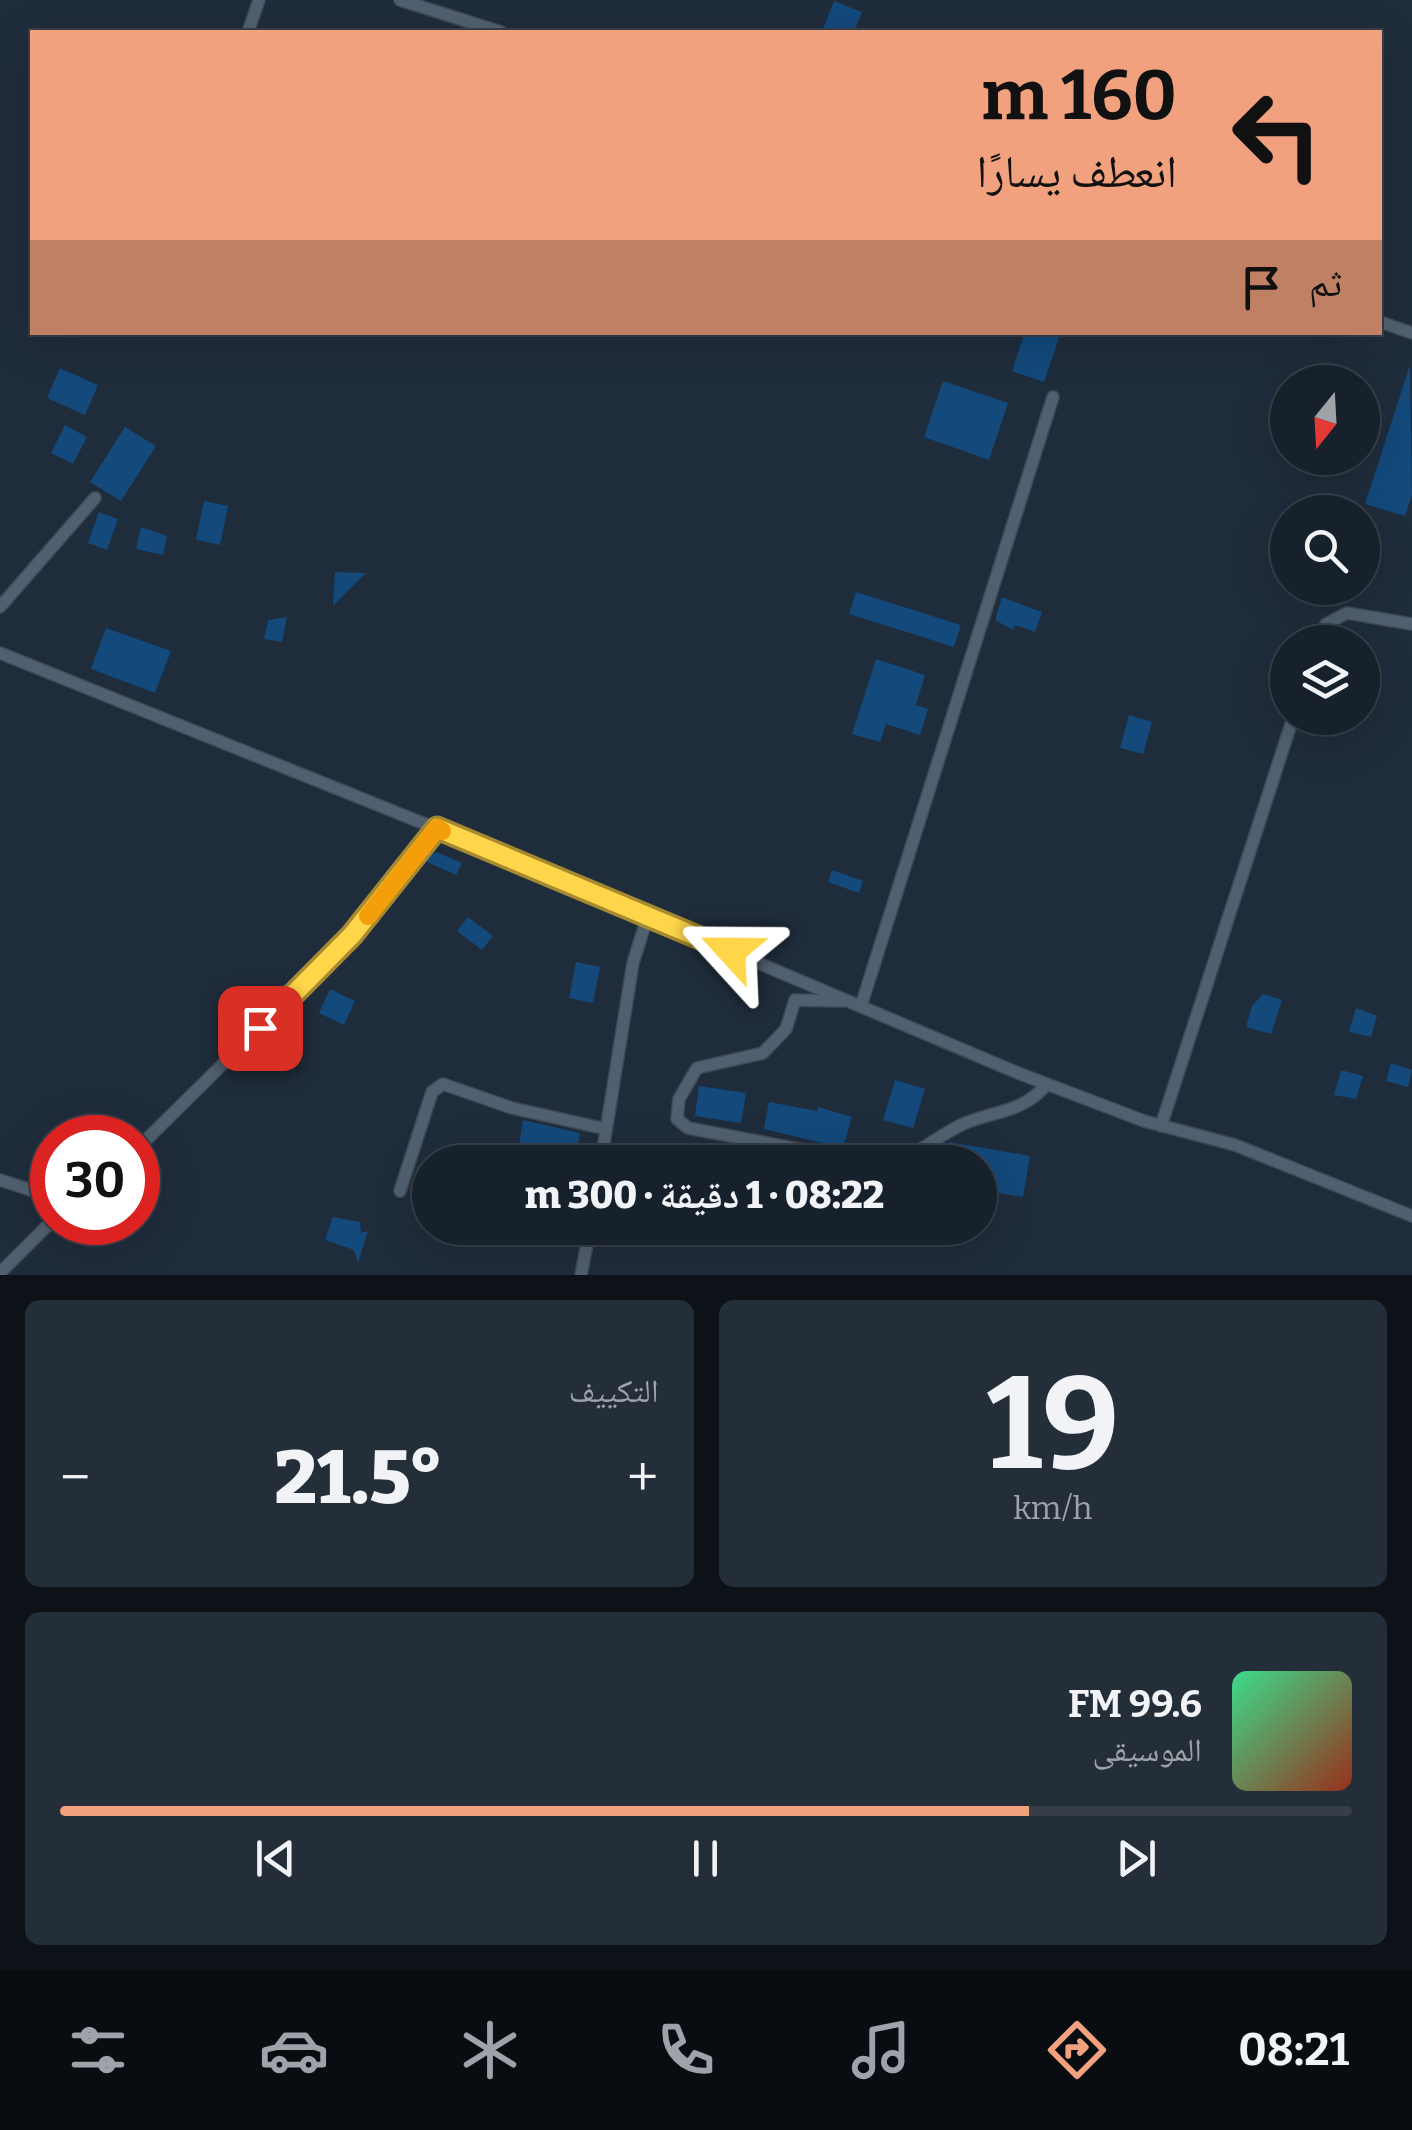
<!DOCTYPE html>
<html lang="ar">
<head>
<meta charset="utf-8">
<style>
  :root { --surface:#17212c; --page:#242e38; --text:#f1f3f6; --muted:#9ea3a9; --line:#363e48; --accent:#f1a17d }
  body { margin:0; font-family:Bitter,"Noto Naskh Arabic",serif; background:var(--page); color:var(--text); direction:rtl; height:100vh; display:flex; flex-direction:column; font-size:38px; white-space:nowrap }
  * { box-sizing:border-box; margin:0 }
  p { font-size:32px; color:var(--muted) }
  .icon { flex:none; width:55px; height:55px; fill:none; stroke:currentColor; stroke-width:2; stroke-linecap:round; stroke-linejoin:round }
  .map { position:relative; height:1275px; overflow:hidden; direction:ltr }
  .panel { display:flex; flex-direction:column; gap:25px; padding:25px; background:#0d1218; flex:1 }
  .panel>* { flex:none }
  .guide { position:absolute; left:30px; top:30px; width:1352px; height:305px; border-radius:0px; box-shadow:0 10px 40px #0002,0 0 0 2px var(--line); direction:rtl; background:#f1a17d; color:#111; overflow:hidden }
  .needle { width:65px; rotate:198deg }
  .controls { position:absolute; left:1270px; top:365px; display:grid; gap:20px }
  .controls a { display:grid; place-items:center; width:110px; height:110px; border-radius:50%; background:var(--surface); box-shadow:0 10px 40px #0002,0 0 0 2px var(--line); font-size:50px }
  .speed { position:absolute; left:30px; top:1115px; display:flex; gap:20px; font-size:50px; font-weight:700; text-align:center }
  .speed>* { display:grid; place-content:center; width:130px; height:130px; border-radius:50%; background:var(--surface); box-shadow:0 10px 40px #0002,0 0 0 2px var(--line); line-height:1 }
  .speed .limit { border:15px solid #d22; background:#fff; color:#111 }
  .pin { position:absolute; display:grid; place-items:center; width:85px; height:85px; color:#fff; margin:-42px; border-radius:20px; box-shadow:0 5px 15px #0006 }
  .me { position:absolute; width:110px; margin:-55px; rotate:294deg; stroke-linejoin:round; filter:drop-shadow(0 0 8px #0008) }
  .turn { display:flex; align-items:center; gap:35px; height:210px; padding:0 40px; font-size:45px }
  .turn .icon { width:130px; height:130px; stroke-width:2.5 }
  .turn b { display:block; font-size:70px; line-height:85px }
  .then { display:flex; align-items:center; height:95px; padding:0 40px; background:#0003; gap:20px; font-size:38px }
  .big { font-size:75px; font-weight:800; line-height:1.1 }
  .panel .widget { flex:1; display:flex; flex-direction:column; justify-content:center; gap:15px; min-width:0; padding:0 35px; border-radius:15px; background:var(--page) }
  .panel .dial { align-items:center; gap:0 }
  .dial b { font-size:130px; line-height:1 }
  .song { display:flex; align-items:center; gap:30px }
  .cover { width:120px; height:120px; border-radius:15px; background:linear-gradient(135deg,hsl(150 70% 55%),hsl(10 70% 35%)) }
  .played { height:10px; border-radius:5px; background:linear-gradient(90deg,var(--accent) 75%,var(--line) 75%) }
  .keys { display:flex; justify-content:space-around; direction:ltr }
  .heat { display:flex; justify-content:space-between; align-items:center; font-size:55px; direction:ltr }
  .panel .tiles { flex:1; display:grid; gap:25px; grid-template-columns:1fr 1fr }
  .widget:last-child { grid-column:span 2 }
  .trip { position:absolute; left:412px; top:1145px; width:585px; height:100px; border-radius:50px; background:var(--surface); box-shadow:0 10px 40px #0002,0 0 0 2px var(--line); font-weight:800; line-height:100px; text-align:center; direction:rtl }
  .tabs { display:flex; height:160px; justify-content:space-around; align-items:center; background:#090d12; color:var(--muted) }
  .tabs .icon { width:70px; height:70px }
  .tabs .active { color:var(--accent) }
  .tabs b { font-size:45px; color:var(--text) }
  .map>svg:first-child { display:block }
</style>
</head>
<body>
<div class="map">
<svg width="1412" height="1275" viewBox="0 0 1412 1275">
  <rect width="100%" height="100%" fill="#1f2c3b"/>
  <g fill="#13497b">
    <path d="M834,1L862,12L854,32H822Z"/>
    <path d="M1025,332H1061L1044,382L1012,371Z"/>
    <path d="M1410,365L1412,495L1405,516L1365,504Z"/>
    <path d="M60,368L98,385L85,415L47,398Z"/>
    <path d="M943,381L1008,403L989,460L924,437Z"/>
    <path d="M65,425L87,437L73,464L51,453Z"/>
    <path d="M125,427L156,446L121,501L90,482Z"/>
    <path d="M204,501L228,506L220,545L196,540Z"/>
    <path d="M99,512L118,519L107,550L88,543Z"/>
    <path d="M141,527L167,536L163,555L136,549Z"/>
    <path d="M335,572L366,573L333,606Z"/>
    <path d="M856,592L961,625L954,647L849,614Z"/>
    <path d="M1002,597L1042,612L1035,632L1015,625L1013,630L995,620Z"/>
    <path d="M287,617L282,642L264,639L268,620Z"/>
    <path d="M106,628L171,651L155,693L91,669Z"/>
    <path d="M876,659L925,675L916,705L928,709L920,735L886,724L880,742L852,734Z"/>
    <path d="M1129,715L1152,722L1143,754L1120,748Z"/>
    <path d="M436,852L462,863L456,875L423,860Z"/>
    <path d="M832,870L863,881L859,893L828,882Z"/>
    <path d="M468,917L493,936L482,950L457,931Z"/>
    <path d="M576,962L600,967L593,1003L569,998Z"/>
    <path d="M330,989L355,1001L344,1025L319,1013Z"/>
    <path d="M1263,994L1282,1000L1271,1034L1246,1027L1252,1006Z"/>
    <path d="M1356,1008L1377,1016L1371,1037L1349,1032Z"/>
    <path d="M1391,1063L1412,1070L1408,1087L1386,1081Z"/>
    <path d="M1341,1070L1363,1076L1356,1099L1334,1095Z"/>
    <path d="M895,1080L925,1089L913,1128L883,1120Z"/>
    <path d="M699,1086L746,1093L741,1123L695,1116Z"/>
    <path d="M769,1102L817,1111L818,1107L852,1117L843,1148L764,1129Z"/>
    <path d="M523,1120L580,1133L575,1160L541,1154L539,1162L526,1161L527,1154L518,1152Z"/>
    <path d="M949,1142L1030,1156L1023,1197L980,1190V1162H944Z"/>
    <path d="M138,1165L159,1181L138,1208Z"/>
    <path d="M333,1217L360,1222L361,1233L368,1231L358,1263L354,1250L325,1240Z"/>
  </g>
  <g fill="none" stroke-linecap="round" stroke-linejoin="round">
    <g stroke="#3f4a56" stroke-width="14">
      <g id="street">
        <path d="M400,0L501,32"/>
        <path d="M248,32L259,0"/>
        <path d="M1380,322L1412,333"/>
        <path d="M0,607L95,498"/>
        <path d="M1319,642L1326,624L1347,613L1412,624"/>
        <path d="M0,653L517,861L1018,1073L1144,1121L1235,1145L1412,1216"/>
        <path d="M843,1001L795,1000L786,1029L763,1053L697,1068L679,1099L677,1119L688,1128L867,1162"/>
        <path d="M861,1006L1053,397"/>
        <path d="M1161,1126L1293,718"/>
        <path d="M138,1148L325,963L437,829"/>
        <path d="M601,1162L633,963L648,915"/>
        <path d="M889,1162C918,1156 936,1137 961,1125C994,1110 1022,1114 1047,1084"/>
        <path d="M0,1180L52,1197"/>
        <path d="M400,1191L432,1092L443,1084L512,1108L606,1129"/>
        <path d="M0,1273L52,1221"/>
        <path d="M581,1275L590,1228"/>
      </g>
    </g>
    <use href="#street" stroke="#516070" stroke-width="11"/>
  </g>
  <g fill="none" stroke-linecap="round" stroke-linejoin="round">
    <g stroke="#a68a30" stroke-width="25">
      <path id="route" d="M260,1028L352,935L437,828L731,951"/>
    </g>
    <use href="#route" stroke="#ffd54a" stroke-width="18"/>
    <path stroke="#f59e0b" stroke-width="18" d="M368,916L437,828L442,831"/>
  </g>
</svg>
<div class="controls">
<a><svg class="needle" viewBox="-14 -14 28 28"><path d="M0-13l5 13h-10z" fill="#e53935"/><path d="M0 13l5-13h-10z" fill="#9ea3a9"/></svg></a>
<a><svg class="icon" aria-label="search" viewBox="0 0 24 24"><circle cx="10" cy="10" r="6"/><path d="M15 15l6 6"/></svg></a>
<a><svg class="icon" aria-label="layers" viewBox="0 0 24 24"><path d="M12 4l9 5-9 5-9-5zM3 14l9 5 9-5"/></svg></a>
</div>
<div class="speed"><div class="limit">30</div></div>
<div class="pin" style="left:260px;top:1028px;background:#d93025"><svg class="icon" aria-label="arrive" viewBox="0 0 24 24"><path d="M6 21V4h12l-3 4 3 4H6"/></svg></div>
<svg class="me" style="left:731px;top:951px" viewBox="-20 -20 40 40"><path d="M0-17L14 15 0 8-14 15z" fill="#ffd54a" stroke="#fff" stroke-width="4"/></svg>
<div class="trip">08:22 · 1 دقيقة · 300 m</div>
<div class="guide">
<div class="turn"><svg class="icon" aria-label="left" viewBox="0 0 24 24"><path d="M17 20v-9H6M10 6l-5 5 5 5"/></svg><div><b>160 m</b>انعطف يسارًا</div></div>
<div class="then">ثم<svg class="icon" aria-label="arrive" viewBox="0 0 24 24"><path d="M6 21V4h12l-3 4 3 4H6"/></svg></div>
</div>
</div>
<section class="panel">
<div class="tiles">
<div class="widget dial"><b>19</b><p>km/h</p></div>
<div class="widget"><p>التكييف</p>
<div class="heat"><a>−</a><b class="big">21.5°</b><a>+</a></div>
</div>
<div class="widget">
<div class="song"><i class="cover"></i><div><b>99.6 FM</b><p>الموسيقى</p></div></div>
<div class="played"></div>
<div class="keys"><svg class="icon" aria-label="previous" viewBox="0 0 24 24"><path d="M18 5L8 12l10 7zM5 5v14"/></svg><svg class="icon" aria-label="pause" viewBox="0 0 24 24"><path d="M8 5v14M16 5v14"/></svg><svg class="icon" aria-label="next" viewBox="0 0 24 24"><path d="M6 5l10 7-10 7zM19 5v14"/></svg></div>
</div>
</div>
</section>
<nav class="tabs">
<b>08:21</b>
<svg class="icon active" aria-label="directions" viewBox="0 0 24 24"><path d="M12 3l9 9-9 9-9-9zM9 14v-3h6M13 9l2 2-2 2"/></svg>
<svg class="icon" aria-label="music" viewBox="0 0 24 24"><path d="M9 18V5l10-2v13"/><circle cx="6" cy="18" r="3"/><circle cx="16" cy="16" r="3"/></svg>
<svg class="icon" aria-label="phone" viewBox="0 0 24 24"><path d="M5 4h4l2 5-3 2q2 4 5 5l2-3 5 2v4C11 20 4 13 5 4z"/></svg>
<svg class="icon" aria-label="climate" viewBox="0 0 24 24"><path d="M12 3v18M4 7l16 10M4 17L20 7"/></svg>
<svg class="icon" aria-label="car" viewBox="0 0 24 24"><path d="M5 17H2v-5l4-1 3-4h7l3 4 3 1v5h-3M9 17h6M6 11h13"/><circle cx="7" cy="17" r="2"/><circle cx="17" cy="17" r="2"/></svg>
<svg class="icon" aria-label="filters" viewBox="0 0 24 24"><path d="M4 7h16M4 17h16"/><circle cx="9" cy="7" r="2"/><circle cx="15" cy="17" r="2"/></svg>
</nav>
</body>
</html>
